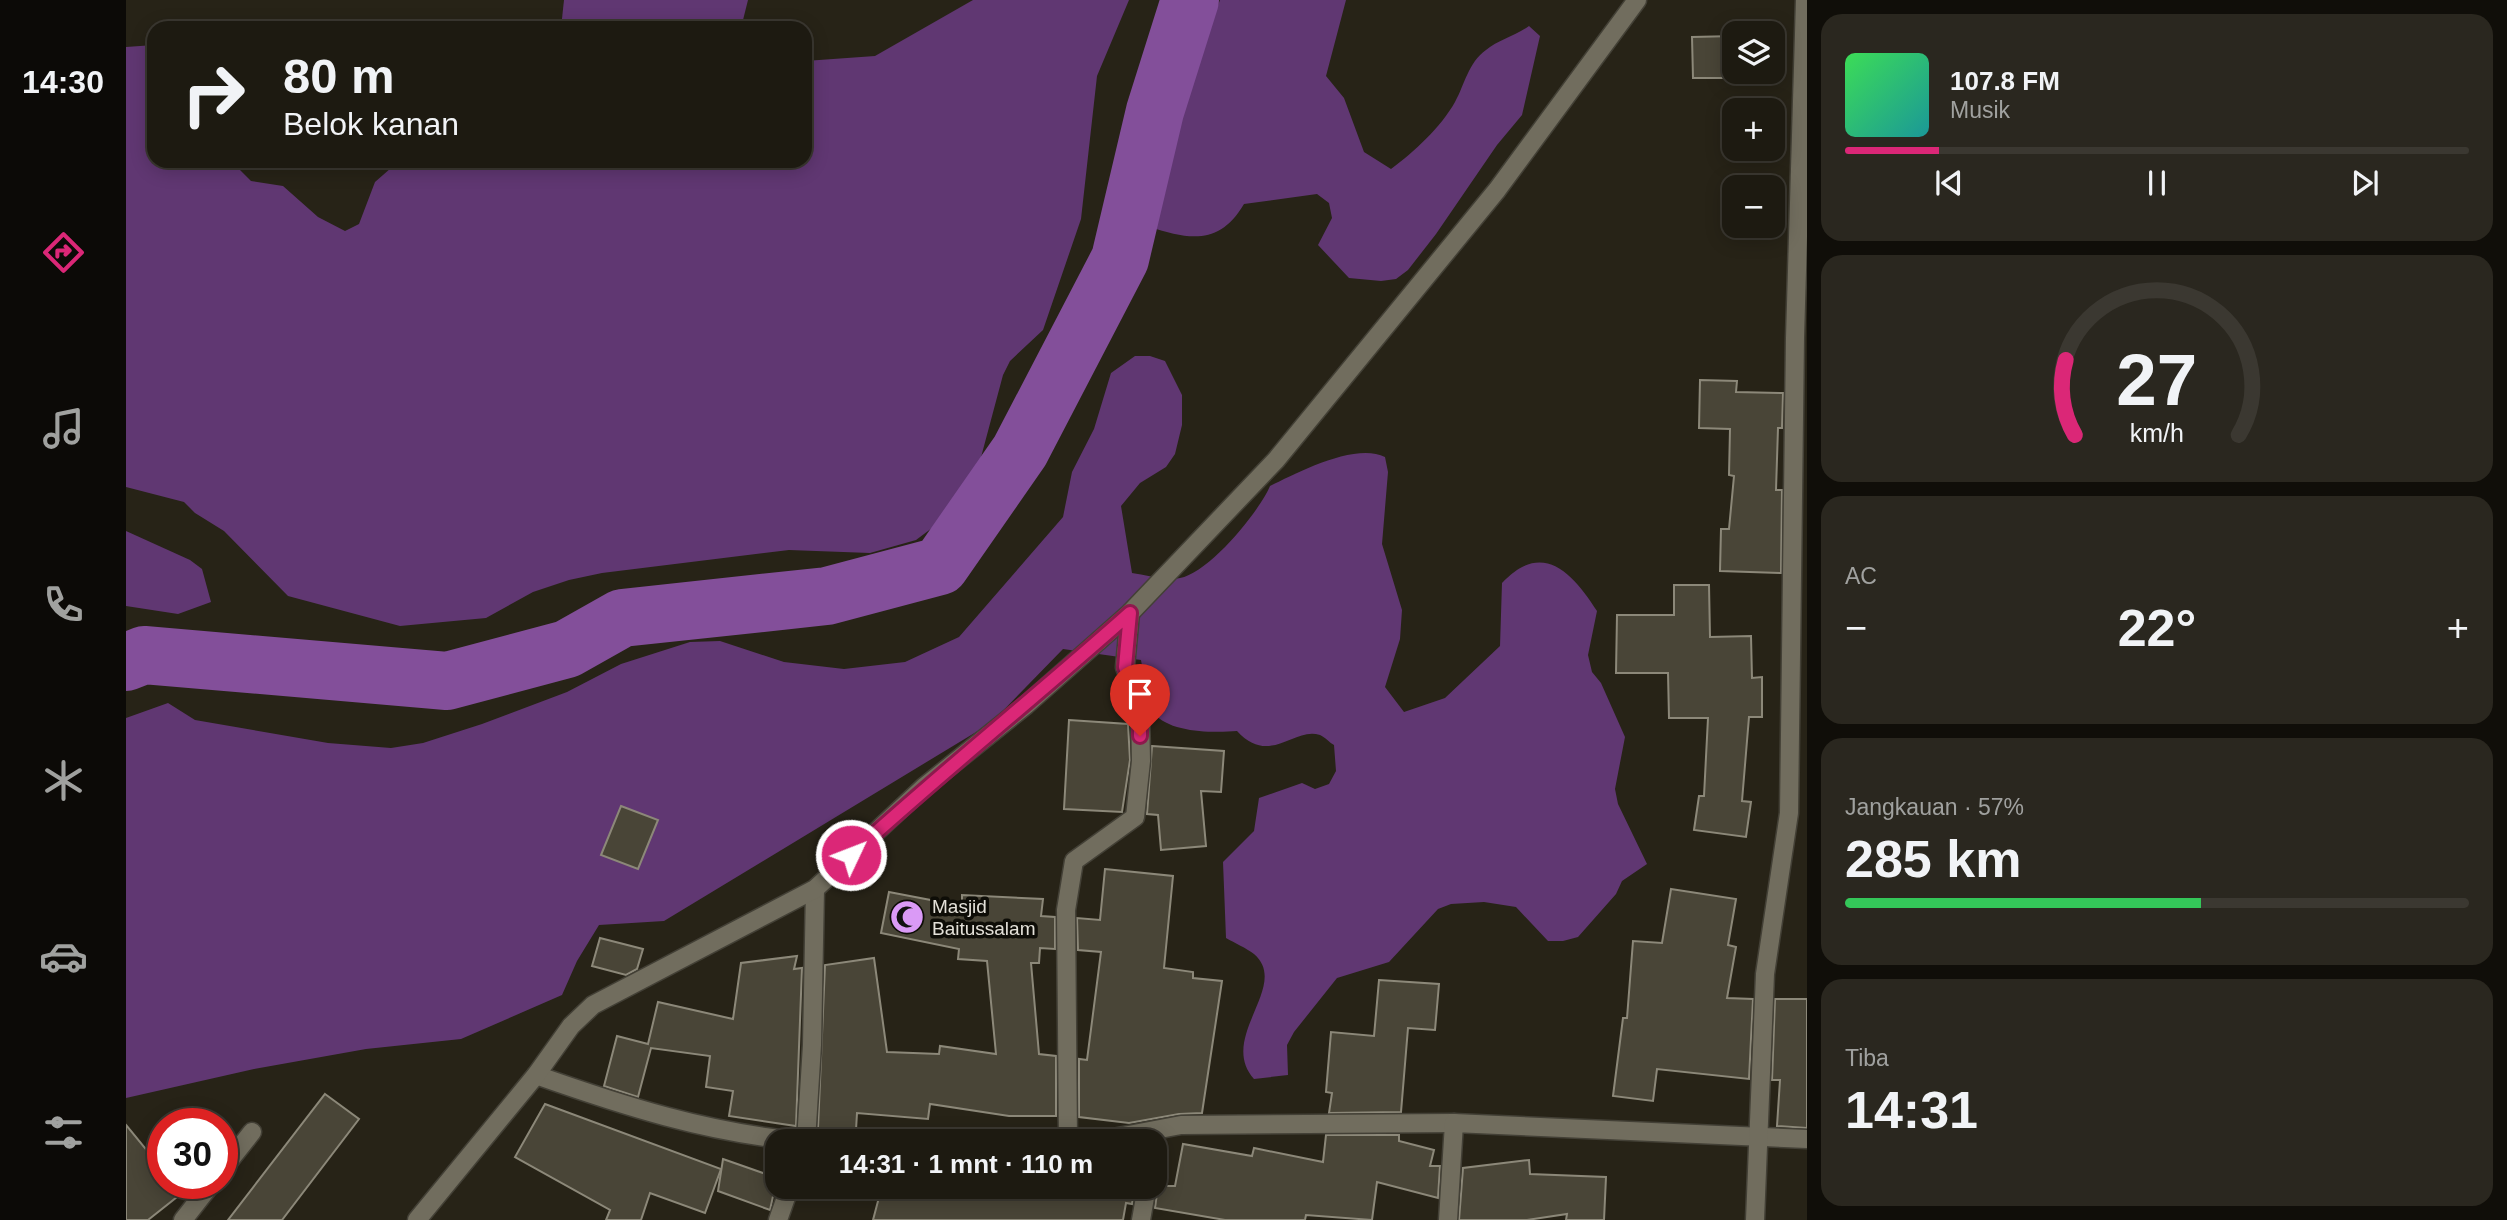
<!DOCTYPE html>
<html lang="id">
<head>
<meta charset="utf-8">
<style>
  :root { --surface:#1d1a11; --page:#2a271f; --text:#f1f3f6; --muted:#a0a19f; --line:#3b3831; --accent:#db2777 }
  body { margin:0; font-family:Arial,sans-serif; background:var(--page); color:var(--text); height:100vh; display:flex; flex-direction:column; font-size:26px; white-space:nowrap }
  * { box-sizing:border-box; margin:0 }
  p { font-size:23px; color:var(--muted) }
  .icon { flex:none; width:38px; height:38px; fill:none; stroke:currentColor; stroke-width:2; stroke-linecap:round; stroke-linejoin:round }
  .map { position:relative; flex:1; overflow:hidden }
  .details { display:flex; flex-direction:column; gap:14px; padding:14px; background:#100e09; width:700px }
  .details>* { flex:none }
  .top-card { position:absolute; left:21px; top:21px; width:665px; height:147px; border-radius:21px; box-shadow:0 4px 18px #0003,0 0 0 2px var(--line); background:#1d1a11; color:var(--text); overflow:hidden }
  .fabs { position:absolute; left:1596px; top:21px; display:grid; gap:14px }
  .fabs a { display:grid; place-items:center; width:63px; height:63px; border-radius:14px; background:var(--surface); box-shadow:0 4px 18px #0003,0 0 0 2px var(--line); font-size:35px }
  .speed { position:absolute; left:21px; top:1108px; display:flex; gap:14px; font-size:35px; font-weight:700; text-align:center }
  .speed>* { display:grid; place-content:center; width:91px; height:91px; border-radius:50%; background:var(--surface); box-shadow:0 4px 18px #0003,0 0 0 2px var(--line); line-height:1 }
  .speed .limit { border:10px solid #d22; background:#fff; color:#111 }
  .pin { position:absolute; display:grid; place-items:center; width:60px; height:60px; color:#fff; margin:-72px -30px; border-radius:50% 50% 50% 0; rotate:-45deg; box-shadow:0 0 7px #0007 }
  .pin .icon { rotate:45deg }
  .me { position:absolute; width:77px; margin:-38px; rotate:47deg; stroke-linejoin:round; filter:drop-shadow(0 0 5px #0008) }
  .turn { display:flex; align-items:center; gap:24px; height:147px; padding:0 21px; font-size:32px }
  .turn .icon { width:91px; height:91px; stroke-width:2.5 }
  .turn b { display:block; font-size:49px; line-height:60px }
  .big { font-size:52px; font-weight:600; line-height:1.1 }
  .details .widget { flex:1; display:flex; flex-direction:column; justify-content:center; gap:10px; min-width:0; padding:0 24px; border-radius:21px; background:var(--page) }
  .details .dial { align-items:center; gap:0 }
  .dial svg { height:182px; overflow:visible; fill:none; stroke:var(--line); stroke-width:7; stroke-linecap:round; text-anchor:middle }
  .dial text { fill:var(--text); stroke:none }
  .song { display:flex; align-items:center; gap:21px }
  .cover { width:84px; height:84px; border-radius:10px; background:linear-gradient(135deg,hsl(130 70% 55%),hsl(180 70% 35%)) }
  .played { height:7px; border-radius:4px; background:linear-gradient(90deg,var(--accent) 15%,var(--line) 15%) }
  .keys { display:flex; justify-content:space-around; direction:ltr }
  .heat { display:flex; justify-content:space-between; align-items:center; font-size:38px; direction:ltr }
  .charge { height:10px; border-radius:5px; background:linear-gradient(90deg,#34c759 57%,var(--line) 0) }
  .trip { position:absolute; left:639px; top:1129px; width:402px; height:70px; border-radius:21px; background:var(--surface); box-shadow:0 4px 18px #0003,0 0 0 2px var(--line); font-weight:600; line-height:70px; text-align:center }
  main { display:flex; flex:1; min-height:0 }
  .menu { display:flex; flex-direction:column; width:126px; justify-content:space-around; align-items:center; background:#0c0a07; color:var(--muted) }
  .menu .icon { width:49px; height:49px }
  .menu .active { color:var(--accent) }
  .menu b { font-size:32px; color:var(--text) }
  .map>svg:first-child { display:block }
</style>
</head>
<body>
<main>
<nav class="menu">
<b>14:30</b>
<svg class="icon active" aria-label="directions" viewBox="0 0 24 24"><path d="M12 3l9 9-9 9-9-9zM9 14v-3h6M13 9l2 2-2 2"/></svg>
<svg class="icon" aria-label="music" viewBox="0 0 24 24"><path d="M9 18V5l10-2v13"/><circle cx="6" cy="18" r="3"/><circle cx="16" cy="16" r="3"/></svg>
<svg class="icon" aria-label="phone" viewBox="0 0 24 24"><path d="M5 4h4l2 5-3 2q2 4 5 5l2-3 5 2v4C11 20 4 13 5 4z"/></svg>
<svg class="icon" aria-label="climate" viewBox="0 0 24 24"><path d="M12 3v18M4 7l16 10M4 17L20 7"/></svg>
<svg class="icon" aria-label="car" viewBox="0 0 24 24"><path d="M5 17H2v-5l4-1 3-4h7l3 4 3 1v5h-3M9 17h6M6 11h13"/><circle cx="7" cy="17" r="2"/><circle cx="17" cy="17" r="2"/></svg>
<svg class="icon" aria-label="filters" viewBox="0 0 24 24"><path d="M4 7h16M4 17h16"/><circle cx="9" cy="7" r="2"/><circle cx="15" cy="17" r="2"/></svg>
</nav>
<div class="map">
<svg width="1681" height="1220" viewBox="0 0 1681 1220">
  <rect width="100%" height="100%" fill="#272317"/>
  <g fill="#603772">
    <path d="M438,0H622L615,28H435Z"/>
    <path d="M847,0H1003L971,76L955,219L917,330L884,361L877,375L854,461L826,513L790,540L744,553L663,550L476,573L443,580L407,592L360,618L274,626L162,596L98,531L69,513L58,502L0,487V47L28,45V161H105L125,181L157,186L192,217L219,231L233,224L249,182L273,161H679V61L749,56Z"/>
    <path d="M1094,0H1220L1200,76L1218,98L1238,152L1265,169C1288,152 1315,127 1329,102C1339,84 1342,63 1360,50C1372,40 1389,36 1403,26L1414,36L1396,115L1371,145L1310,234L1282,270L1270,279L1255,281L1223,278L1192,245L1206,218L1203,203L1191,194L1118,204C1094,245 1064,240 1024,227L1050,101L1072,61Z"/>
    <path d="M1009,356H1024L1039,361L1056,395V425L1049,454L1040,467L1014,483L995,506L1006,573C1020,575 1040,581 1054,578C1083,573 1133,512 1144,486C1172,472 1230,442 1259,457L1262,472L1256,544L1276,610L1274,639L1259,687L1278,712L1319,698L1374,646L1376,583C1417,539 1447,574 1471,611L1462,655L1466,672L1475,683L1499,737L1489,789L1492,804L1521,864L1496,881L1490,894L1452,937L1437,941H1422L1390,907L1358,902L1325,904L1312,909L1263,962L1211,978L1168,1032L1161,1045L1162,1075L1128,1079C1091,1037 1165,986 1128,954C1120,948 1109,943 1100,938L1097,862L1128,831L1133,798L1176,783L1189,789L1203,784L1210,771L1208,745C1204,743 1199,737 1194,735C1168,726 1144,767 1111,731C1088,733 1043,733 1028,713C1018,700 1018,675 1015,660L937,649L865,723L538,921L473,925L451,961L436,995L335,1039L240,1049L128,1069L0,1098V718L42,703L69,720L202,743L265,748L297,743L356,724L441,692L495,664L564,642L594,641L658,662L718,669L779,662L833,637L937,517L946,472L968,429L985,373Z"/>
    <path d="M0,531L64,560L76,569L85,602L52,614L0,606Z"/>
  </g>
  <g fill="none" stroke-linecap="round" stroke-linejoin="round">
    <path stroke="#834f9a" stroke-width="58" d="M0,662L18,655L321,681L441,649L496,618L701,596L814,566L894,451L994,259L1029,111L1064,0"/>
  </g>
  <g fill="#494537" stroke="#8c8879" stroke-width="2">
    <path d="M1608,36V78H1567L1566,37Z"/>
    <path d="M1574,380L1611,381L1610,392L1657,393L1656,428H1652L1650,490H1656L1655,573L1594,571L1595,529H1603L1608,476L1603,475L1604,429L1573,428Z"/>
    <path d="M1548,585H1583L1584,637L1625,636L1626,678L1636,677V717H1623L1616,801L1625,802L1620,837L1568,830L1573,796H1578L1582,718H1543L1542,673H1490L1491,615H1548Z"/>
    <path d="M943,720L1002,724L1004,760L996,812L938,809Z"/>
    <path d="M1026,746L1098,751L1095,792L1075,791L1080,846L1035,850L1032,815L1021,814Z"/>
    <path d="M495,806L532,820L512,869L475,855Z"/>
    <path d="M979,869L1047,876L1038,968L1067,972V978L1096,981L1076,1113L1053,1114L1003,1123L953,1117V1059L961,1060L975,952L952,950L951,918L974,920Z"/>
    <path d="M1545,889L1610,899L1602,945L1610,947L1601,998L1627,999L1623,1079L1531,1069L1527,1101L1487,1096L1497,1018H1501L1507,941L1536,943Z"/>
    <path d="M763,892L836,906V895L917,899L915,916L929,917V949L914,948L913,963H905L913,1054L930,1056V1116H883L804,1104L802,1119L731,1113L730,1130L692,1128L699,965L748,958L761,1052L813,1054L814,1046L870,1054L861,961L832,959L833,949L755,933Z"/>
    <path d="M474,938L517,949L511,969L500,975L466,966Z"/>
    <path d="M671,956L668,969L676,968L670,1126L603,1116L607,1091L580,1087L584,1056L525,1048L512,1097L478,1086L491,1036L522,1044L532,1002L607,1019L615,963Z"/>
    <path d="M1253,980L1313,984L1309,1030L1282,1028L1275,1112L1203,1113L1206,1093L1200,1092L1205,1032L1248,1036Z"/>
    <path d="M1649,999H1681V1128L1651,1126L1654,1080H1646Z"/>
    <path d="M199,1094L233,1119L156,1220H102Z"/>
    <path d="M419,1104L595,1169L579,1213L524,1193L515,1220H480L484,1210L389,1157Z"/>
    <path d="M0,1125L37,1170V1183H48L56,1193L22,1220H0Z"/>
    <path d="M1200,1135H1273V1141L1308,1150L1304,1166H1314L1312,1198L1251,1182L1246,1220L1180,1215L1179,1220H1099L1029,1208L1032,1186H1049L1057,1144L1126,1156L1128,1148L1197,1162Z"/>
    <path d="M597,1159L651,1178L644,1210L592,1191Z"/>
    <path d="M1403,1160L1404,1174L1480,1177L1478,1220H1440L1441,1214L1401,1220H1333L1337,1168Z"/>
    <path d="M756,1186H1009L1006,1204L1000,1203L997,1220H747Z"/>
  </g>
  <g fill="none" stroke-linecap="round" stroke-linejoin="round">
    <g stroke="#434036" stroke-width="21">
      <g id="minor">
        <path d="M410,1075C498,1106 579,1132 672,1141"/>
        <path d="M680,1141L686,1045L689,889"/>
        <path d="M942,1141L940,910L948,861L1009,817L1015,761L1014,711L999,667L1004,613"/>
        <path d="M971,1141L1055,1125L1328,1123"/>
        <path d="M96,1170L126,1132"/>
        <path d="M57,1220L86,1183"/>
        <path d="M291,1220L410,1075L445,1026L467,1005L689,889L798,787L900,705L1004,613L1150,460L1371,190L1511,0"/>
        <path d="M652,1220L664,1186"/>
        <path d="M1015,1220L1021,1186"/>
        <path d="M1322,1220L1328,1123L1681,1139"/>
        <path d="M1629,1220L1639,974L1663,813L1669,338L1679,0"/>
      </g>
    </g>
    <use href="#minor" stroke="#716d5e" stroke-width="18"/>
  </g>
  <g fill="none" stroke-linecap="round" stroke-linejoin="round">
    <g stroke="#8e194d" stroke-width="18">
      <path id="route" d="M725,855C816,772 912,695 1004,613L999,667L1014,711V736"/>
    </g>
    <use href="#route" stroke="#db2777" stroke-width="12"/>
  </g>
  <defs>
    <g id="mosque-disc" transform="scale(1.75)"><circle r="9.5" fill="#da9af6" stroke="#0e0d07"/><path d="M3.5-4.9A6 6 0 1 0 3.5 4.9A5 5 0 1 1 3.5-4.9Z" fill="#111"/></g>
  </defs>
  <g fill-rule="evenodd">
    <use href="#mosque-disc" x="781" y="917"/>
  </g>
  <g text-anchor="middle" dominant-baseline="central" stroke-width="7" stroke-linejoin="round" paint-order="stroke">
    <g font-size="19" fill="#e4e1d9" stroke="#0e0d07" text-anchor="start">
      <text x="806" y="906">Masjid<tspan x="806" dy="22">Baitussalam</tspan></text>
    </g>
  </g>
</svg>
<div class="fabs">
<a><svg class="icon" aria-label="layers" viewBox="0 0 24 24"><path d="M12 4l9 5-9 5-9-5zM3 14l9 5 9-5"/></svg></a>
<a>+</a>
<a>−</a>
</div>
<div class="speed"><div class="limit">30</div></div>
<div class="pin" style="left:1014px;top:736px;background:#d93025"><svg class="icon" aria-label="arrive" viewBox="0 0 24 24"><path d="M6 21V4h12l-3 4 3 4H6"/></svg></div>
<svg class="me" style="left:725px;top:855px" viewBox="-20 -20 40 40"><circle r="17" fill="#db2777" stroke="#fff" stroke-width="3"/><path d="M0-11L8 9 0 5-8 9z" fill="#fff"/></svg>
<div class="trip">14:31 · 1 mnt · 110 m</div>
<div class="top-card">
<div class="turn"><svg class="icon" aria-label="right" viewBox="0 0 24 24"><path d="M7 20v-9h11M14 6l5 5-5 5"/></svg><div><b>80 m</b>Belok kanan</div></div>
</div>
</div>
<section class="details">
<div class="widget">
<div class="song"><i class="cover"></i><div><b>107.8 FM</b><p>Musik</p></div></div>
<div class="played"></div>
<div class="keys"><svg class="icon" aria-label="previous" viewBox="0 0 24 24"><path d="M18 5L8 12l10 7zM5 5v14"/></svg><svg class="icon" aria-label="pause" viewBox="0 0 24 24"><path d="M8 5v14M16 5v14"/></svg><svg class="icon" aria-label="next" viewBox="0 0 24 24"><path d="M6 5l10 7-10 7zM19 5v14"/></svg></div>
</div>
<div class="widget dial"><svg viewBox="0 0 100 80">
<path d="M14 69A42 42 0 1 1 86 69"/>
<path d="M14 69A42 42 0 0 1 10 36" stroke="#db2777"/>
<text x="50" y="56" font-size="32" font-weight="700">27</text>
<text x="50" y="72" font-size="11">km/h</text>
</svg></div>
<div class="widget"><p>AC</p>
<div class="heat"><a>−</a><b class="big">22°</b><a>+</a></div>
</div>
<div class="widget"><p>Jangkauan · 57%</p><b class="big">285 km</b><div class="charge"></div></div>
<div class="widget"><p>Tiba</p><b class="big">14:31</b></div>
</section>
</main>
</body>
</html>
